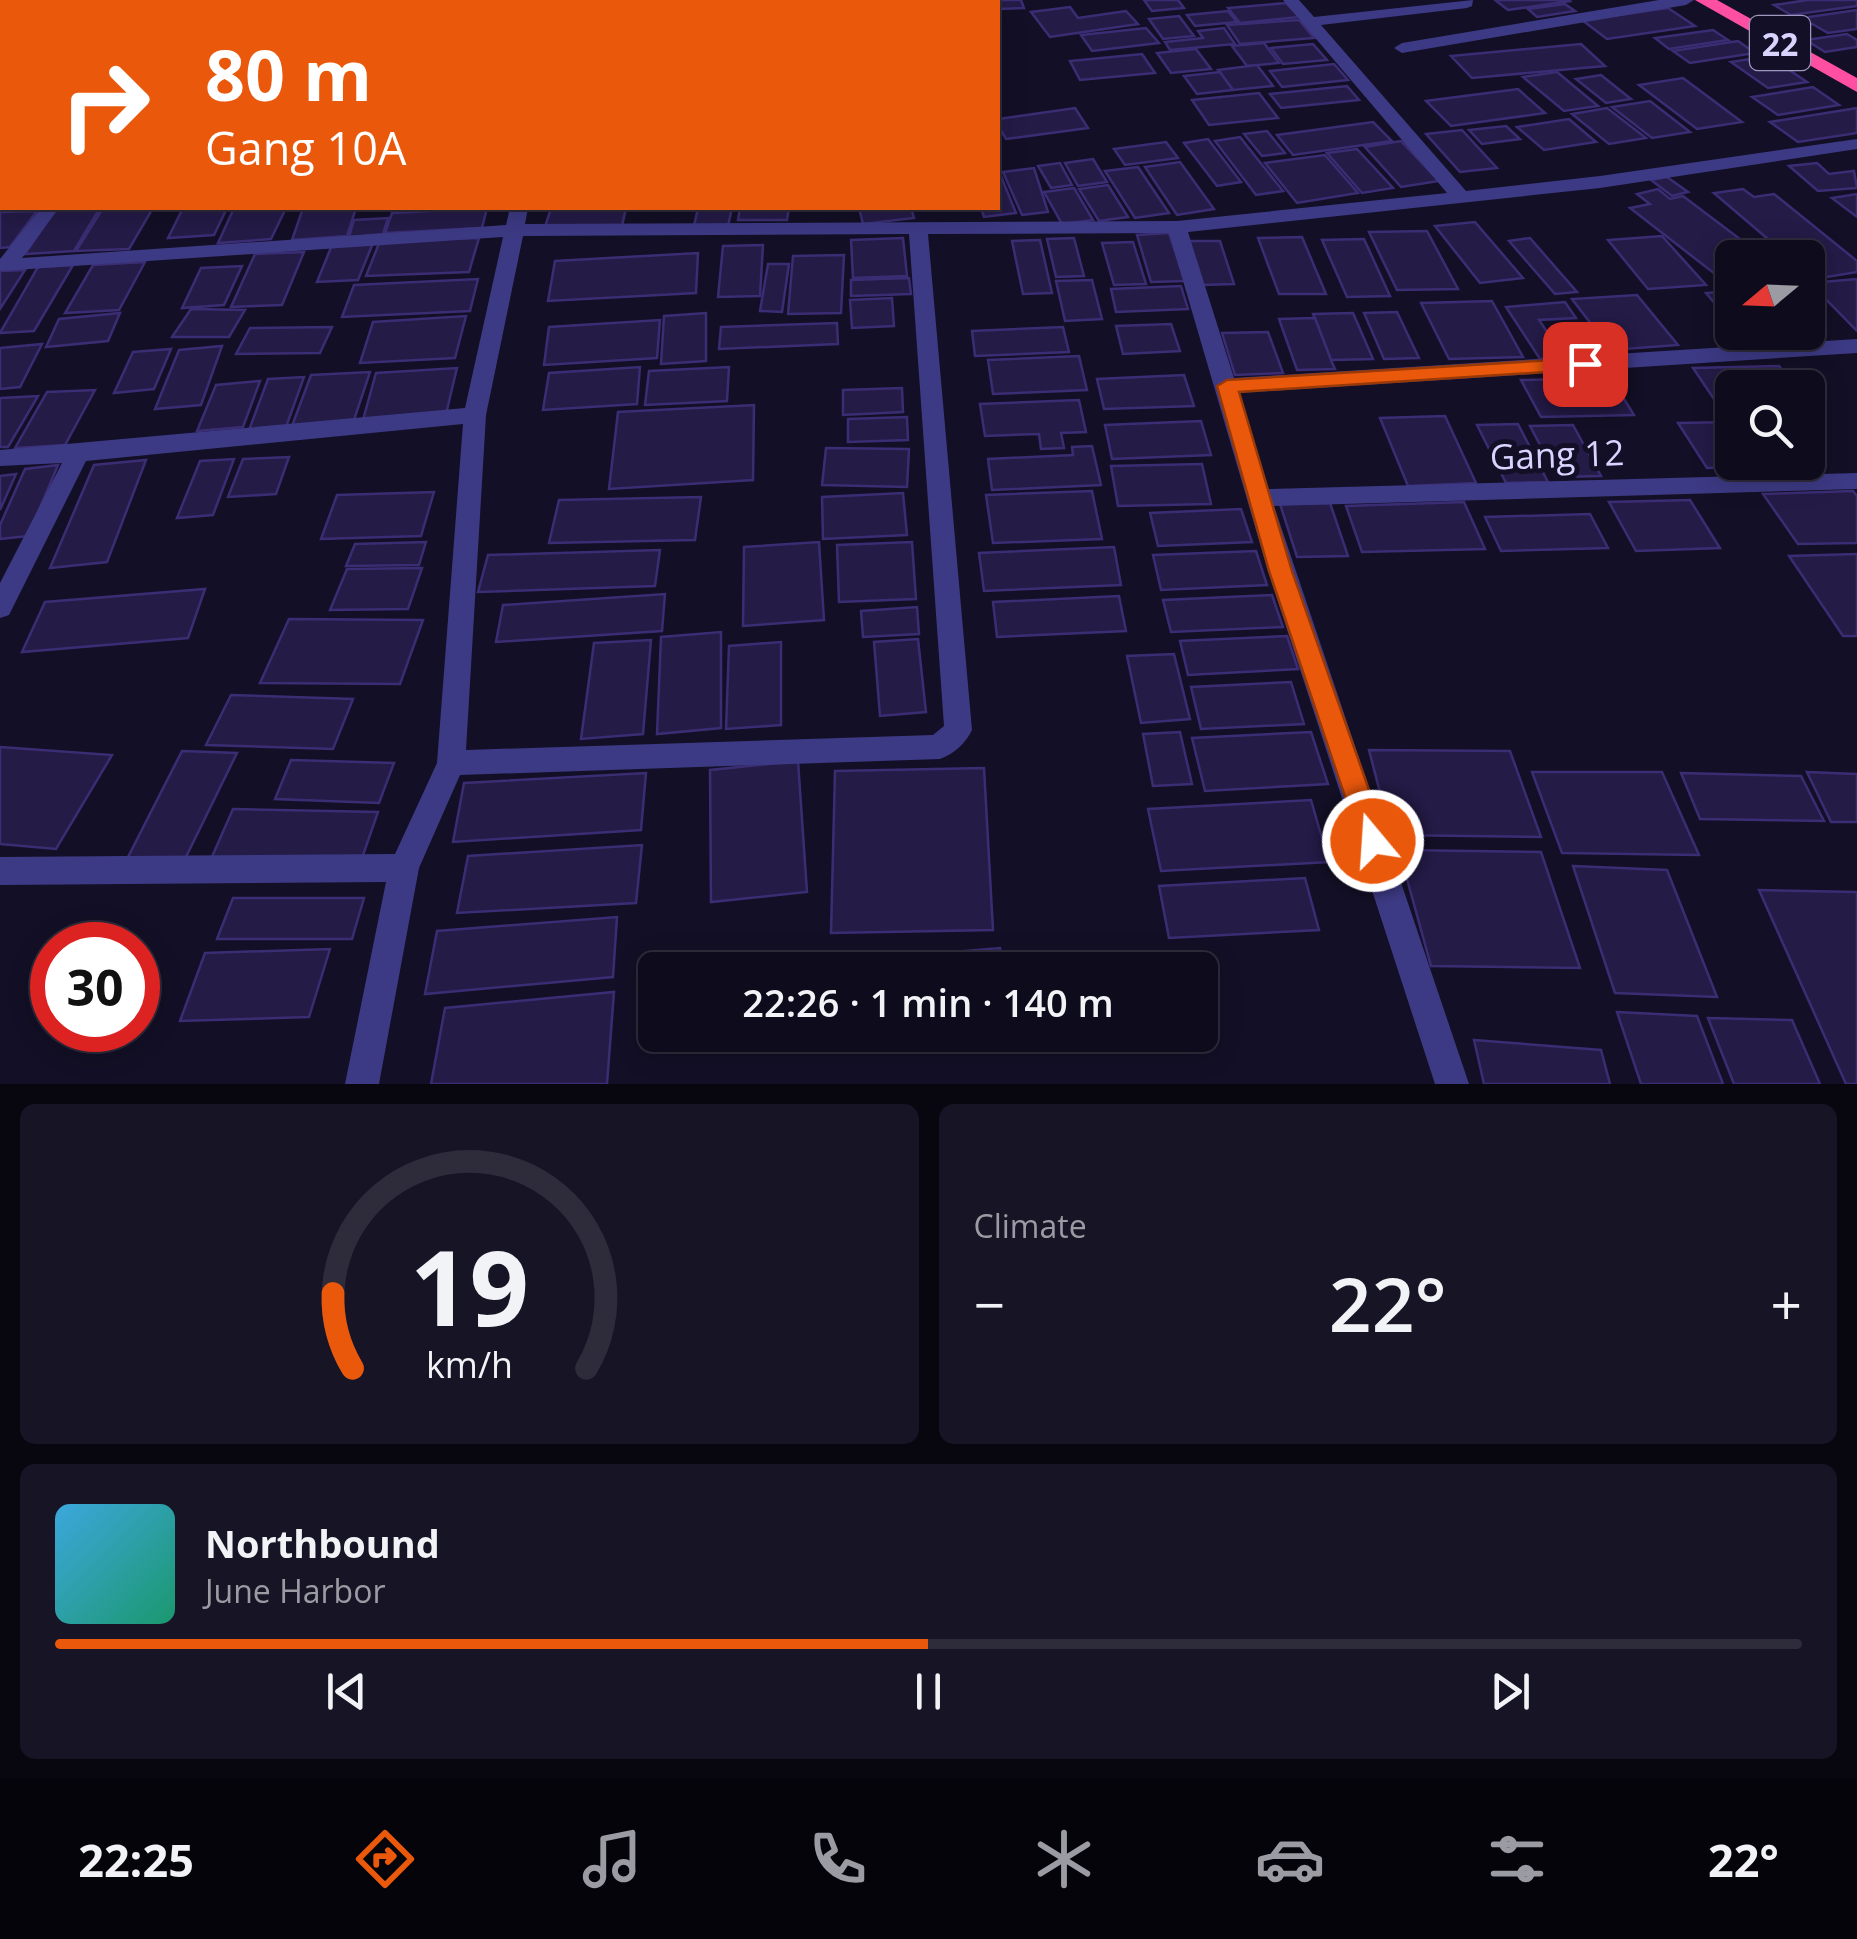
<!DOCTYPE html>
<html lang="en">
<head>
<meta charset="utf-8">
<style>
  :root { --surface:#0e0b1c; --page:#171425; --text:#f1f3f6; --muted:#9b9ba3; --line:#2e2b3b; --accent:#ea580c }
  body { margin:0; font-family:"Open Sans",sans-serif; background:var(--page); color:var(--text); height:100vh; display:flex; flex-direction:column; font-size:38px; white-space:nowrap }
  * { box-sizing:border-box; margin:0 }
  p { font-size:32px; color:var(--muted) }
  .icon { flex:none; width:55px; height:55px; fill:none; stroke:currentColor; stroke-width:2; stroke-linecap:round; stroke-linejoin:round }
  .map { position:relative; height:1084px; overflow:hidden }
  .side { display:flex; flex-direction:column; gap:20px; padding:20px; background:#08060f; flex:1 }
  .side>* { flex:none }
  .banner { position:absolute; left:0px; top:0px; width:1000px; height:210px; box-shadow:0 5px 25px #0003,0 0 0 2px var(--line); background:#ea580c; color:#fff; overflow:hidden }
  .needle { width:65px; rotate:251deg }
  .fabs { position:absolute; left:1715px; top:240px; display:grid; gap:20px }
  .fabs a { display:grid; place-items:center; width:110px; height:110px; border-radius:15px; background:var(--surface); box-shadow:0 5px 25px #0003,0 0 0 2px var(--line); font-size:50px }
  .speed { position:absolute; left:30px; top:922px; display:flex; gap:20px; font-size:50px; font-weight:700; text-align:center }
  .speed>* { display:grid; place-content:center; width:130px; height:130px; border-radius:50%; background:var(--surface); box-shadow:0 5px 25px #0003,0 0 0 2px var(--line); line-height:1 }
  .speed .limit { border:15px solid #d22; background:#fff; color:#111 }
  .pin { position:absolute; display:grid; place-items:center; width:85px; height:85px; color:#fff; margin:-42px; border-radius:20px; box-shadow:0 5px 15px #0006 }
  .me { position:absolute; width:110px; margin:-55px; rotate:342deg; stroke-linejoin:round; filter:drop-shadow(0 0 8px #0008) }
  .turn { display:flex; align-items:center; gap:35px; height:210px; padding:0 40px; font-size:45px }
  .turn .icon { width:130px; height:130px; stroke-width:2.5 }
  .turn b { display:block; font-size:70px; line-height:85px }
  .big { font-size:75px; font-weight:600; line-height:1.1 }
  .side .card { flex:1; display:flex; flex-direction:column; justify-content:center; gap:15px; min-width:0; padding:0 35px; border-radius:15px; background:var(--page) }
  .side .dial { align-items:center; gap:0 }
  .dial svg { height:260px; overflow:visible; fill:none; stroke:var(--line); stroke-width:7; stroke-linecap:round; text-anchor:middle }
  .dial text { fill:var(--text); stroke:none }
  .song { display:flex; align-items:center; gap:30px }
  .cover { width:120px; height:120px; border-radius:15px; background:linear-gradient(135deg,hsl(200 70% 55%),hsl(160 70% 35%)) }
  .played { height:10px; border-radius:5px; background:linear-gradient(90deg,var(--accent) 50%,var(--line) 50%) }
  .keys { display:flex; justify-content:space-around; direction:ltr }
  .heat { display:flex; justify-content:space-between; align-items:center; font-size:55px; direction:ltr }
  .side .tiles { flex:1; display:grid; gap:20px; grid-template-columns:1fr 1fr }
  .card:last-child { grid-column:span 2 }
  .trip { position:absolute; left:638px; top:952px; width:580px; height:100px; border-radius:15px; background:var(--surface); box-shadow:0 5px 25px #0003,0 0 0 2px var(--line); font-weight:600; line-height:100px; text-align:center }
  .dock { display:flex; height:160px; justify-content:space-around; align-items:center; background:#06040b; color:var(--muted) }
  .dock .icon { width:70px; height:70px }
  .dock .on { color:var(--accent) }
  .dock b { font-size:45px; color:var(--text) }
  .map>svg:first-child { display:block }
</style>
</head>
<body>
<div class="map">
<svg width="1857" height="1084" viewBox="0 0 1857 1084">
  <rect width="100%" height="100%" fill="#130f26"/>
  <g fill="#241b47" stroke="#3b2d73" stroke-width="2.5">
    <path d="M0,0H160L2,2L0,14Z"/>
    <path d="M962,0H1021L1024,8L998,9V2Z"/>
    <path d="M1144,0H1178L1184,8L1152,11Z"/>
    <path d="M1495,0H1569L1570,1L1508,10Z"/>
    <path d="M1808,0H1857V6L1791,15L1774,5Z"/>
    <path d="M1286,3L1299,17L1240,23L1228,8Z"/>
    <path d="M1565,4L1575,11L1537,17L1528,9Z"/>
    <path d="M1070,7L1078,18L1126,11L1138,24L1050,37L1031,12Z"/>
    <path d="M1668,8L1695,26L1607,39L1582,20Z"/>
    <path d="M1857,10V29L1828,33L1802,18Z"/>
    <path d="M1228,11L1237,22L1195,26L1187,15Z"/>
    <path d="M1179,16L1194,36L1163,39L1149,19Z"/>
    <path d="M1299,20L1314,38L1240,44L1227,25Z"/>
    <path d="M1146,28L1159,43L1092,51L1081,35Z"/>
    <path d="M1224,28L1235,44L1170,50L1165,42L1203,38L1198,31Z"/>
    <path d="M1713,30L1728,40L1669,49L1655,38Z"/>
    <path d="M1847,34L1857,40V47L1825,52L1806,40Z"/>
    <path d="M1738,41L1755,53L1690,63L1673,51Z"/>
    <path d="M1264,43L1279,63L1247,66L1232,46Z"/>
    <path d="M1313,44L1327,60L1283,64L1271,48Z"/>
    <path d="M1581,44L1605,66L1472,78L1451,56Z"/>
    <path d="M1196,49L1211,69L1171,73L1157,53Z"/>
    <path d="M1142,54L1155,73L1080,80L1070,61Z"/>
    <path d="M1769,56L1807,82L1768,88L1731,62Z"/>
    <path d="M1334,64L1348,80L1282,87L1270,71Z"/>
    <path d="M1257,65L1273,86L1233,90L1218,70Z"/>
    <path d="M1220,72L1233,90L1197,94L1184,76Z"/>
    <path d="M1557,72L1598,106L1564,111L1523,77Z"/>
    <path d="M1601,75L1631,99L1606,103L1576,79Z"/>
    <path d="M1683,78L1742,122L1697,129L1639,85Z"/>
    <path d="M1347,86L1359,100L1281,108L1270,94Z"/>
    <path d="M1813,87L1839,105L1778,115L1752,97Z"/>
    <path d="M1518,89L1545,113L1451,126L1426,101Z"/>
    <path d="M1259,93L1278,118L1209,125L1192,100Z"/>
    <path d="M1650,101L1690,132L1652,138L1612,107Z"/>
    <path d="M1075,108L1088,128L1006,139L998,125V119Z"/>
    <path d="M1607,108L1646,138L1609,144L1572,114Z"/>
    <path d="M1857,108V133L1798,142L1770,122Z"/>
    <path d="M1569,119L1596,142L1544,150L1517,127Z"/>
    <path d="M1373,122L1392,141L1293,155L1277,135Z"/>
    <path d="M1506,126L1520,139L1482,144L1469,130Z"/>
    <path d="M1462,130L1497,168L1460,172L1426,134Z"/>
    <path d="M1267,131L1285,153L1262,156L1244,134Z"/>
    <path d="M1240,137L1283,191L1256,195L1215,141Z"/>
    <path d="M1208,139L1241,182L1217,186L1184,143Z"/>
    <path d="M1401,141L1439,181L1401,187L1365,147Z"/>
    <path d="M1166,142L1178,158L1125,165L1114,149Z"/>
    <path d="M1357,149L1393,188L1362,193L1327,153Z"/>
    <path d="M1325,155L1358,193L1297,203L1265,163Z"/>
    <path d="M1093,159L1107,182L1078,186L1065,163Z"/>
    <path d="M1180,162L1214,209L1177,215L1145,167Z"/>
    <path d="M1060,163L1072,185L1051,188L1038,166Z"/>
    <path d="M1817,163L1829,174L1854,171L1857,188L1818,191L1789,166Z"/>
    <path d="M1138,167L1169,213L1135,218L1105,171Z"/>
    <path d="M1034,168L1048,212L1022,215L1003,172Z"/>
    <path d="M998,169L1016,213L984,217L981,208H998Z"/>
    <path d="M1667,177L1688,192L1672,196L1651,180Z"/>
    <path d="M1108,185L1128,217L1099,221L1079,189Z"/>
    <path d="M1074,188L1093,220L1062,224L1044,192Z"/>
    <path d="M1658,189L1670,199L1683,196L1765,258H1732V279L1724,281L1630,208L1650,204L1637,194Z"/>
    <path d="M1743,189L1754,197L1774,194L1857,261V272L1815,279L1808,272V258H1790L1714,193Z"/>
    <path d="M1857,194V217L1832,198Z"/>
    <path d="M56,208H100L74,251L25,254Z"/>
    <path d="M103,208H153L129,249L76,251Z"/>
    <path d="M183,208H227L214,235L168,238Z"/>
    <path d="M234,208H286L271,239L218,243Z"/>
    <path d="M303,208H356L347,236L292,240Z"/>
    <path d="M487,208L482,228L385,233L392,213Z"/>
    <path d="M551,208H626L622,226L545,227Z"/>
    <path d="M698,208H732L728,226H694Z"/>
    <path d="M740,208H789L787,220H738Z"/>
    <path d="M859,208H911L914,218L863,224Z"/>
    <path d="M37,211L10,247L0,248V212Z"/>
    <path d="M388,218L383,234L349,237L354,220Z"/>
    <path d="M1475,222L1523,278L1480,283L1435,226Z"/>
    <path d="M1427,231L1458,289L1397,290L1369,232Z"/>
    <path d="M1169,233L1185,281L1151,282L1137,235Z"/>
    <path d="M1662,236L1706,285L1648,289L1608,240Z"/>
    <path d="M1302,237L1326,294H1279L1258,238Z"/>
    <path d="M479,238L469,272L366,276L380,241Z"/>
    <path d="M903,238L907,276L853,278L851,240Z"/>
    <path d="M1074,238L1084,276L1056,277L1047,239Z"/>
    <path d="M1530,238L1577,292L1555,294L1509,241Z"/>
    <path d="M1364,239L1390,296L1347,297L1322,240Z"/>
    <path d="M1040,240L1052,293L1023,294L1012,241Z"/>
    <path d="M1188,241H1220L1234,284L1202,285Z"/>
    <path d="M1133,242L1146,284L1114,285L1102,243Z"/>
    <path d="M373,243L358,280L317,282L332,245Z"/>
    <path d="M763,245L760,296L718,297L723,246Z"/>
    <path d="M304,252L282,305L231,307L255,254Z"/>
    <path d="M698,253L696,293L548,301L555,261Z"/>
    <path d="M844,255L841,313L788,314L793,256Z"/>
    <path d="M145,262L119,310L65,313L93,265Z"/>
    <path d="M768,264H789L782,312L760,311Z"/>
    <path d="M73,265L34,331L0,333L38,267Z"/>
    <path d="M242,266L224,305L182,308L201,268Z"/>
    <path d="M25,270L0,309V271Z"/>
    <path d="M909,278L911,294L851,296V280Z"/>
    <path d="M478,279L470,311L342,317L354,285Z"/>
    <path d="M1857,279V331L1810,283Z"/>
    <path d="M1092,280L1102,319L1065,321L1056,281Z"/>
    <path d="M1181,286L1188,309L1116,312L1111,289Z"/>
    <path d="M1732,291V324L1706,293Z"/>
    <path d="M1637,295L1678,345L1611,350L1572,299Z"/>
    <path d="M892,298L894,326L852,328L850,300Z"/>
    <path d="M1492,301L1523,357L1449,359L1421,303Z"/>
    <path d="M1565,302L1576,318L1539,320L1564,357L1540,359L1506,307Z"/>
    <path d="M191,309L245,310L229,337H172Z"/>
    <path d="M1397,312L1419,358L1384,359L1364,313Z"/>
    <path d="M120,313L108,341L46,347L59,319Z"/>
    <path d="M706,313V361L661,364L664,316Z"/>
    <path d="M1353,313L1373,359L1331,360L1313,314Z"/>
    <path d="M466,316L455,358L360,363L373,322Z"/>
    <path d="M1315,318L1331,360L1335,369L1297,370L1279,319Z"/>
    <path d="M660,320L657,358L544,365L549,327Z"/>
    <path d="M837,323L838,344L719,349L721,327Z"/>
    <path d="M1171,324L1180,351L1123,354L1116,326Z"/>
    <path d="M332,327L320,353L236,354L250,328Z"/>
    <path d="M1063,327L1069,352L975,356L972,331Z"/>
    <path d="M1268,332L1283,373L1235,375L1222,333Z"/>
    <path d="M1740,332H1780L1785,338L1748,341Z"/>
    <path d="M42,344L20,387L0,389V348Z"/>
    <path d="M222,346L201,405L155,409L179,350Z"/>
    <path d="M171,349L154,389L114,393L133,352Z"/>
    <path d="M1079,356L1087,390L993,394L988,360Z"/>
    <path d="M1779,366L1796,388H1732V411H1722L1693,368Z"/>
    <path d="M640,367L637,404L543,410L549,373Z"/>
    <path d="M729,367L727,401L645,405L649,371Z"/>
    <path d="M457,368L446,414L363,420L376,373Z"/>
    <path d="M370,372L353,423L292,426L311,375Z"/>
    <path d="M1184,375L1194,406L1104,409L1097,379Z"/>
    <path d="M304,377L286,427L249,430L268,379Z"/>
    <path d="M1611,378L1634,415L1541,417L1521,380Z"/>
    <path d="M260,381L243,427L197,431L216,385Z"/>
    <path d="M902,388L903,412L843,415V390Z"/>
    <path d="M95,390L65,445L15,448L47,392Z"/>
    <path d="M38,396L8,447H0V398Z"/>
    <path d="M1079,400L1086,432L1061,433L1064,448L1041,449L1039,434L985,436L980,404Z"/>
    <path d="M754,405L753,480L609,489L618,412Z"/>
    <path d="M1445,416L1476,483L1408,486L1380,418Z"/>
    <path d="M907,417L908,440L848,442V419Z"/>
    <path d="M1201,421L1211,455L1112,459L1105,425Z"/>
    <path d="M1732,422V462L1804,465L1707,468L1678,423Z"/>
    <path d="M1518,424L1548,482L1506,483L1477,425Z"/>
    <path d="M1573,425L1601,476L1557,477L1530,426Z"/>
    <path d="M1092,446L1101,485L992,490L988,459L1073,455L1072,447Z"/>
    <path d="M826,448L909,449L907,487L822,485Z"/>
    <path d="M289,457L276,494L228,497L243,459Z"/>
    <path d="M234,459L213,515L177,518L200,461Z"/>
    <path d="M146,460L107,562L50,568L94,465Z"/>
    <path d="M1202,464L1211,504L1118,506L1111,466Z"/>
    <path d="M58,465L28,536L0,539V525L25,469Z"/>
    <path d="M16,474L0,510V476Z"/>
    <path d="M1092,491L1102,539L993,543L986,495Z"/>
    <path d="M1853,491L1857,496V543L1798,544L1763,494Z"/>
    <path d="M434,492L421,536L321,539L337,495Z"/>
    <path d="M903,493L907,535L823,539L822,497Z"/>
    <path d="M701,497L695,540L549,543L559,500Z"/>
    <path d="M1690,500L1720,548L1636,551L1609,502Z"/>
    <path d="M1464,502L1485,549L1362,552L1346,506Z"/>
    <path d="M1330,503L1348,556L1297,557L1280,504Z"/>
    <path d="M1241,509L1252,542L1158,546L1150,513Z"/>
    <path d="M1590,514L1608,548L1501,551L1485,517Z"/>
    <path d="M426,542L419,565L346,566L355,544Z"/>
    <path d="M819,542L824,620L743,626L744,547Z"/>
    <path d="M912,542L916,599L839,602L837,545Z"/>
    <path d="M1114,547L1121,585L984,591L979,553Z"/>
    <path d="M660,550L655,586L478,592L488,555Z"/>
    <path d="M1256,551L1267,585L1161,590L1153,555Z"/>
    <path d="M1857,554V636H1843L1789,556Z"/>
    <path d="M422,568L408,609L330,610L347,569Z"/>
    <path d="M205,589L188,638L22,652L45,602Z"/>
    <path d="M665,594L662,631L496,642L503,605Z"/>
    <path d="M1272,595L1283,627L1171,632L1163,600Z"/>
    <path d="M1119,596L1126,631L997,637L993,602Z"/>
    <path d="M917,607L919,634L863,637L861,611Z"/>
    <path d="M289,619L423,620L400,684L260,683Z"/>
    <path d="M721,632V728L657,734L661,637Z"/>
    <path d="M1287,636L1298,669L1188,675L1180,641Z"/>
    <path d="M918,639L926,712L880,716L874,642Z"/>
    <path d="M651,640L643,734L581,739L594,643Z"/>
    <path d="M781,642V725L726,729L729,646Z"/>
    <path d="M1174,654L1190,719L1141,723L1127,656Z"/>
    <path d="M1291,682L1304,724L1201,729L1191,687Z"/>
    <path d="M231,695L353,699L333,749L206,745Z"/>
    <path d="M1180,732L1192,784L1153,786L1143,734Z"/>
    <path d="M1311,732L1328,784L1205,791L1192,738Z"/>
    <path d="M0,747L112,755L56,849L0,844Z"/>
    <path d="M1369,750L1510,751L1541,837L1391,835Z"/>
    <path d="M182,751L237,753L185,859L128,857Z"/>
    <path d="M291,760L394,763L379,803L275,799Z"/>
    <path d="M798,761L807,892L711,902L710,770Z"/>
    <path d="M984,768L993,930L831,933L835,771Z"/>
    <path d="M1532,772H1662L1699,855L1562,853Z"/>
    <path d="M1807,772L1857,774V822H1831Z"/>
    <path d="M646,773L641,830L453,842L464,783Z"/>
    <path d="M1681,773L1801,776L1824,821L1700,819Z"/>
    <path d="M1311,800L1329,862L1161,871L1148,809Z"/>
    <path d="M233,809L378,812L361,861L211,859Z"/>
    <path d="M642,845L636,903L457,913L468,856Z"/>
    <path d="M1399,850L1541,852L1580,968L1431,966Z"/>
    <path d="M1573,866L1667,870L1717,997L1615,993Z"/>
    <path d="M1305,878L1319,930L1169,938L1159,886Z"/>
    <path d="M1759,890L1857,892V1084H1846Z"/>
    <path d="M233,898H364L352,939H217Z"/>
    <path d="M617,917L613,977L425,994L437,931Z"/>
    <path d="M1000,948L1003,970H820V963Z"/>
    <path d="M330,949L309,1017L180,1021L205,953Z"/>
    <path d="M614,992L607,1084H431L445,1008Z"/>
    <path d="M1617,1012L1697,1016L1723,1084H1641Z"/>
    <path d="M1708,1018L1792,1020L1820,1084H1734Z"/>
    <path d="M1474,1040L1601,1050L1610,1084H1484Z"/>
  </g>
  <g fill="none" stroke-linecap="round" stroke-linejoin="round">
    <g fill="#3d3a85" fill-rule="evenodd">
      <path d="M552,0H568V2H553Z"/>
      <path d="M922,0H938L939,2H924Z"/>
      <path d="M1283,0H1299L1314,17L1473,0L1472,6L1467,8L1321,25L1466,191L1600,176L1857,139V149L1600,188L1188,232L1234,378L1857,339V353L1238,393L1268,489L1857,473V489L1274,506L1469,1084H1435L1268,571L1169,233L928,234L972,730C966,743 954,754 940,759L460,775L419,868L379,1084H345L386,882L0,885V857L395,854L437,763L463,424L86,461L9,615L0,618V583L62,463L0,466V450L465,408L503,237L0,271V259L41,208H59L22,258L506,225L510,208H528L525,224L1177,221L1447,193ZM909,234L944,726L933,735L466,750L486,415L523,236Z"/>
      <path d="M1659,0H1694L1686,5L1402,53L1394,48L1402,43Z"/>
    </g>
    <path fill="#ff4fa3" fill-rule="evenodd" d="M1695,0H1717L1857,78V92Z"/>
  </g>
  <path fill="#ea580c" stroke="#983908" stroke-width="2.5" d="M1585,358L1595,364L1592,369L1239,392L1292,571L1387,841L1383,850L1373,854L1363,850L1269,571L1217,386L1227,380Z"/>
  <g text-anchor="middle" dominant-baseline="central" stroke-width="10" stroke-linejoin="round" paint-order="stroke">
    <rect fill="#130f26" stroke="#9e99be" stroke-width="2.5" x="1750" y="16" width="60" height="54" rx="8"/>
    <g font-size="32" font-weight="bold" fill="#d9d4ff">
      <text x="1780" y="43">22</text>
    </g>
    <g font-size="35" fill="#d9d4ff" stroke="#130f26">
      <text transform="translate(1557 454) rotate(-2)">Gang 12</text>
    </g>
  </g>
</svg>
<div class="fabs">
<a><svg class="needle" viewBox="-14 -14 28 28"><path d="M0-13l5 13h-10z" fill="#e53935"/><path d="M0 13l5-13h-10z" fill="#9b9ba3"/></svg></a>
<a><svg class="icon" aria-label="search" viewBox="0 0 24 24"><circle cx="10" cy="10" r="6"/><path d="M15 15l6 6"/></svg></a>
</div>
<div class="speed"><div class="limit">30</div></div>
<div class="pin" style="left:1585px;top:364px;background:#d93025"><svg class="icon" aria-label="arrive" viewBox="0 0 24 24"><path d="M6 21V4h12l-3 4 3 4H6"/></svg></div>
<svg class="me" style="left:1373px;top:841px" viewBox="-20 -20 40 40"><circle r="17" fill="#ea580c" stroke="#fff" stroke-width="3"/><path d="M0-11L8 9 0 5-8 9z" fill="#fff"/></svg>
<div class="trip">22:26 · 1 min · 140 m</div>
<div class="banner">
<div class="turn"><svg class="icon" aria-label="right" viewBox="0 0 24 24"><path d="M7 20v-9h11M14 6l5 5-5 5"/></svg><div><b>80 m</b>Gang 10A</div></div>
</div>
</div>
<section class="side">
<div class="tiles">
<div class="card dial"><svg viewBox="0 0 100 80">
<path d="M14 69A42 42 0 1 1 86 69"/>
<path d="M14 69A42 42 0 0 1 8 46" stroke="#ea580c"/>
<text x="50" y="56" font-size="32" font-weight="700">19</text>
<text x="50" y="72" font-size="11">km/h</text>
</svg></div>
<div class="card"><p>Climate</p>
<div class="heat"><a>−</a><b class="big">22°</b><a>+</a></div>
</div>
<div class="card">
<div class="song"><i class="cover"></i><div><b>Northbound</b><p>June Harbor</p></div></div>
<div class="played"></div>
<div class="keys"><svg class="icon" aria-label="previous" viewBox="0 0 24 24"><path d="M18 5L8 12l10 7zM5 5v14"/></svg><svg class="icon" aria-label="pause" viewBox="0 0 24 24"><path d="M8 5v14M16 5v14"/></svg><svg class="icon" aria-label="next" viewBox="0 0 24 24"><path d="M6 5l10 7-10 7zM19 5v14"/></svg></div>
</div>
</div>
</section>
<nav class="dock">
<b>22:25</b>
<svg class="icon on" aria-label="directions" viewBox="0 0 24 24"><path d="M12 3l9 9-9 9-9-9zM9 14v-3h6M13 9l2 2-2 2"/></svg>
<svg class="icon" aria-label="music" viewBox="0 0 24 24"><path d="M9 18V5l10-2v13"/><circle cx="6" cy="18" r="3"/><circle cx="16" cy="16" r="3"/></svg>
<svg class="icon" aria-label="phone" viewBox="0 0 24 24"><path d="M5 4h4l2 5-3 2q2 4 5 5l2-3 5 2v4C11 20 4 13 5 4z"/></svg>
<svg class="icon" aria-label="climate" viewBox="0 0 24 24"><path d="M12 3v18M4 7l16 10M4 17L20 7"/></svg>
<svg class="icon" aria-label="car" viewBox="0 0 24 24"><path d="M5 17H2v-5l4-1 3-4h7l3 4 3 1v5h-3M9 17h6M6 11h13"/><circle cx="7" cy="17" r="2"/><circle cx="17" cy="17" r="2"/></svg>
<svg class="icon" aria-label="filters" viewBox="0 0 24 24"><path d="M4 7h16M4 17h16"/><circle cx="9" cy="7" r="2"/><circle cx="15" cy="17" r="2"/></svg>
<b>22°</b>
</nav>
</body>
</html>
